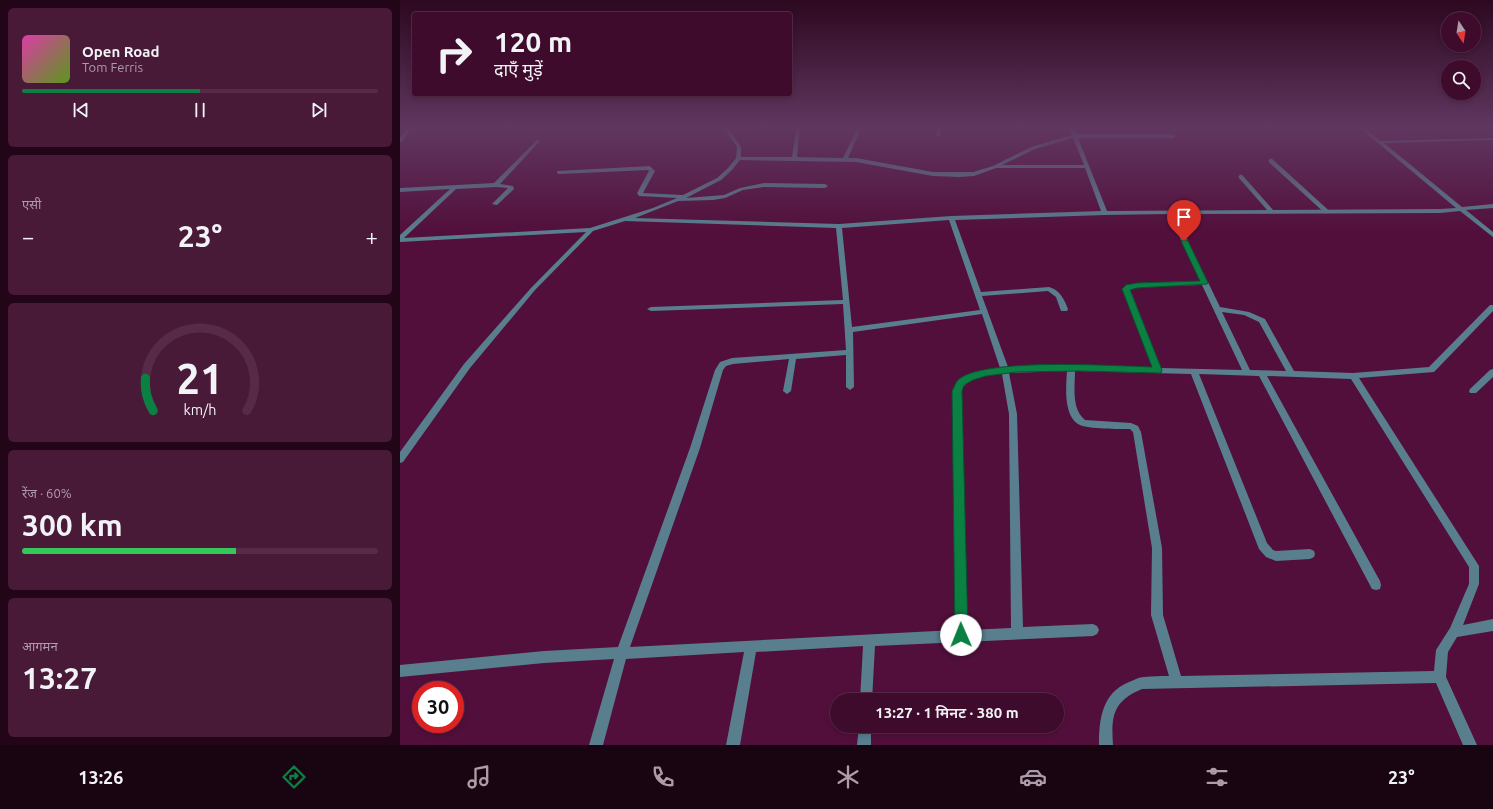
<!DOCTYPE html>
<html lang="hi">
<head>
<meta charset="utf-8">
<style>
  :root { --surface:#3e0b2c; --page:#491938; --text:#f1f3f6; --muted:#ad9ba9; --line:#572b48; --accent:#0b8043 }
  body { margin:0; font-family:Ubuntu,"Noto Sans Devanagari",sans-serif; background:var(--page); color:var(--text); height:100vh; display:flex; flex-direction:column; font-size:15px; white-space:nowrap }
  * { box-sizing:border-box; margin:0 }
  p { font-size:13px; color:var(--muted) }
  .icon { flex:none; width:22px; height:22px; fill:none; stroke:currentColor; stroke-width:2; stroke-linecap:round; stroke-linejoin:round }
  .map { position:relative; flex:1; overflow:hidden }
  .drawer { display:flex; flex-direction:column; gap:8px; padding:8px; background:#220618; width:400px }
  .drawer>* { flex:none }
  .banner { position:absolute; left:12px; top:12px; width:380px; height:84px; border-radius:4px; box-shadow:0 2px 6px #0003,0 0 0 1px var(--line); background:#3e0b2c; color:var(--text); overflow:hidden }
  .needle { width:26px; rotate:168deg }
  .controls { position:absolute; left:1041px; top:12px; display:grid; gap:8px }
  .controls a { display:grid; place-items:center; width:40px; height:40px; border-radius:50%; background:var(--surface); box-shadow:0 2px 6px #0003,0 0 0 1px var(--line); font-size:20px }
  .speed { position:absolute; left:12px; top:681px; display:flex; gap:8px; font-size:20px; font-weight:700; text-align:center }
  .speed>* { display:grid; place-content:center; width:52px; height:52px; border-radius:50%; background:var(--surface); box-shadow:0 2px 6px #0003,0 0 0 1px var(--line); line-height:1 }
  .speed .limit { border:6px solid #d22; background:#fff; color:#111 }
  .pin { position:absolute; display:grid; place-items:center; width:34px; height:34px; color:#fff; margin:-41px -17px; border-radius:50% 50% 50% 0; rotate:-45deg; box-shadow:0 0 4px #0007 }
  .pin .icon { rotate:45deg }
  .me { position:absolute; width:44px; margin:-22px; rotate:359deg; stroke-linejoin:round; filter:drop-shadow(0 0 3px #0008) }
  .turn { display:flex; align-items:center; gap:14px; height:84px; padding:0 16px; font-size:18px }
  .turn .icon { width:52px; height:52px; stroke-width:2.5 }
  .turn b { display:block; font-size:28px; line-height:34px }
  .big { font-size:30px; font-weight:600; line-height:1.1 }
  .drawer .tile { flex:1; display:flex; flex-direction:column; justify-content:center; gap:6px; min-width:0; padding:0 14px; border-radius:6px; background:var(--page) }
  .drawer .dial { align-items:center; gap:0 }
  .dial svg { height:104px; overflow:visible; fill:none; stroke:var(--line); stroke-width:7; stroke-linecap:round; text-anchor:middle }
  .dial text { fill:var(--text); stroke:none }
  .song { display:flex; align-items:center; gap:12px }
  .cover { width:48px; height:48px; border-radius:6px; background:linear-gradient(135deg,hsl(320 70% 55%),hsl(90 70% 35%)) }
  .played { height:4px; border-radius:2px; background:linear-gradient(90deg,var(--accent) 50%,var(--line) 50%) }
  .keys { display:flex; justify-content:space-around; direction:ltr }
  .heat { display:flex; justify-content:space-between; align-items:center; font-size:22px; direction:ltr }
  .charge { height:6px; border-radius:3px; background:linear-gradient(90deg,#34c759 60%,var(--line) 0) }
  .trip { position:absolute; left:430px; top:693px; width:234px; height:40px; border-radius:20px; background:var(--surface); box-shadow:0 2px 6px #0003,0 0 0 1px var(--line); font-weight:600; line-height:40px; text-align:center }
  .tabs { display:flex; height:64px; justify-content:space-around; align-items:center; background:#190412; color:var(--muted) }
  .tabs .icon { width:28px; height:28px }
  .tabs .active { color:var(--accent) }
  .tabs b { font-size:18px; color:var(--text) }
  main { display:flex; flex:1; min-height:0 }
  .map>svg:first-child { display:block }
</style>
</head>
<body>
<main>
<section class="drawer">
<div class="tile">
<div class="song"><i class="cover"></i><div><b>Open Road</b><p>Tom Ferris</p></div></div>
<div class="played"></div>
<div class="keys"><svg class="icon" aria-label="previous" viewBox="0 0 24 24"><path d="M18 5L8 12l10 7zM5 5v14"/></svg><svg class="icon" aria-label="pause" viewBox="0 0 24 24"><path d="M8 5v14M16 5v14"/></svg><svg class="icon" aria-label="next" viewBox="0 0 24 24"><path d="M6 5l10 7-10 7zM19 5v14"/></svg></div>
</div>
<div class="tile"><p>एसी</p>
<div class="heat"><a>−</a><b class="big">23°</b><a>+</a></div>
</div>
<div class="tile dial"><svg viewBox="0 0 100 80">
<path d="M14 69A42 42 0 1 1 86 69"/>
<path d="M14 69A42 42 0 0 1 8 44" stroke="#0b8043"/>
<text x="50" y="56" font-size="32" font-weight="700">21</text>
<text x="50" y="72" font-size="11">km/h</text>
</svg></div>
<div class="tile"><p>रेंज · 60%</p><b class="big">300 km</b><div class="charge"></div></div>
<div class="tile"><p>आगमन</p><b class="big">13:27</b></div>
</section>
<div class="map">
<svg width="1093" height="745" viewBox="0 0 1093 745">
  <rect width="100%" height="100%" fill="#520f3b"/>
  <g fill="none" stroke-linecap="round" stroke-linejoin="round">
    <g stroke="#597f8f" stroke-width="4.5">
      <path d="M675,136H773"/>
      <path d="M871,161L926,211"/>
      <path d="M841,177L871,211"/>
    </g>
    <g fill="#597f8f" fill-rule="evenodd">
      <path d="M7,128H11L2,142H0V138Z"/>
      <path d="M324,128H328L341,147V157H392L396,128H400L397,157L443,158L456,131L458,130L460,131L448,158H456L533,172H573L593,166L631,147L672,135L670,128H674L707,211L1040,209L1056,208L960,128H965L980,141L1093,138V140L984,143L1062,207L1093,204V208L1066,210L1093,232V237L1060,211L1040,213L775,214L820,307L849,312L865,319L894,371L953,373L1029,367L1090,305H1093V311L1034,372L959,378L1079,566V584L1063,625L1093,619V631L1057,637L1048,652L1046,677L1077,745H1063L1036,683L742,689C713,701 711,716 713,745H699C699,719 702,693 729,682C734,680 739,677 744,677C752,676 761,676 769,676L751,615L752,548L733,432L730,429C720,429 687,429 680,425C663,417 666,386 667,371L609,373L617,414L623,627L693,624L697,626L699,630L697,634L693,636L475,646L472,700H460L463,646L356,652L340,745H326L344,652L226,659L203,745H189L214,659L144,663L0,677V665L144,651L218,647L290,448L315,370L320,362L332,358L446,350L443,304L251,311L247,309L251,307L443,300L436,228L225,221L193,231L135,290L70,368L3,462L0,463V452L64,364L131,288L186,232L0,242V235L50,189L0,192V188L94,183L137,140H139V142L100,184L113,186L114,189L97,205L92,204L108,188L96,187L56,189L4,238L190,228L253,208L277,198L239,196L237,193L249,171L248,170L159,174L157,173V171L250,166L255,171L243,193L283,195L317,178L328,168L336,158L337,147ZM673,138L684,165H602L635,149ZM340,160L456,162L533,176L559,177L574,176L596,168H685L701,211L551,216L439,224L235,218L278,201L313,200L325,198L343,190L364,187L425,188L428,186L425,184L364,183L340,188L324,195L286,198L321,180L332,170ZM769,214L800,281L737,283L727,285L723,289L753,367L671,365L608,367L582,296L648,291L656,297L661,311H667L668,309C664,299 660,290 649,287L581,292L555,220L705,215ZM549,220L580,310L452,327L442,228ZM802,285L842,370L761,368L730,289L731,288L737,287ZM822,312L844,315L859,322L886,371L850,370ZM582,314L600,368C579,371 563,370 553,391L555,630L230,647L300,448L323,370L326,366L333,364L389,359L383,391L387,394L391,391L396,359L446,355V387L450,390L454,387L453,332ZM675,371L791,374L859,549L866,557L876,561L910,559L914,557L915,554L914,551L910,549L876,551L873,550L867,543L799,374L859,376L972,589L976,590L980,589L981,585L980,581L867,376L951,379L1069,567V584L1050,628L1036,650L1034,671L781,676L763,615L762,548L741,432L738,426L731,423L685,420C671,409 675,386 675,371ZM602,374L609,414L611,628L567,630L561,391C569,376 586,376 602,374Z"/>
      <path d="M537,128H541L540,136L536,135Z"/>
      <path d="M1093,369V377L1076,393H1070L1069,391L1070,389L1090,370Z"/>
      <path d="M459,726H471V745H457Z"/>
    </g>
  </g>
  <linearGradient id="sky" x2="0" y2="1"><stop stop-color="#2d0820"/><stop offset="0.55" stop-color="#603760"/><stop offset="1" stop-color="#603760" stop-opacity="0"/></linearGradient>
  <rect width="1093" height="232" fill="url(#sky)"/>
  <path fill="#0b8043" stroke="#07532c" d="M784,239L788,241L808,283L807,284L737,288L730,290L762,370L761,373L680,371L616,372L586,376L573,380L564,385L562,391L568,635L566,640L561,642L557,640L555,635L552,391C554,388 555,383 558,380C583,357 715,366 752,367L722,289L726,285L737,283L800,281L781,241Z"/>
</svg>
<div class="controls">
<a><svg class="needle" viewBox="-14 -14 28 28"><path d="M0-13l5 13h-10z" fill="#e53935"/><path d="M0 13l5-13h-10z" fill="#ad9ba9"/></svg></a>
<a><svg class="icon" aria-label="search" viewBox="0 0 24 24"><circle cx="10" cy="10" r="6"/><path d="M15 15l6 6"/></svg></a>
</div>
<div class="speed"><div class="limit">30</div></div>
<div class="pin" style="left:784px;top:241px;background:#d93025"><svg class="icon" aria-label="arrive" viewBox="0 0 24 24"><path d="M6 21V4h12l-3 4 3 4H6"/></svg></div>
<svg class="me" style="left:561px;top:635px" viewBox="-20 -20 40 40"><circle r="19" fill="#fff"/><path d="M0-13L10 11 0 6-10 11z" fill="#0b8043"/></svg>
<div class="trip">13:27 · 1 मिनट · 380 m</div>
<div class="banner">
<div class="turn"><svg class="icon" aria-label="right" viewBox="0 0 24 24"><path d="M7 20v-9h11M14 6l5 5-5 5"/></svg><div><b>120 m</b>दाएँ मुड़ें</div></div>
</div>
</div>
</main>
<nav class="tabs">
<b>13:26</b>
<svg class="icon active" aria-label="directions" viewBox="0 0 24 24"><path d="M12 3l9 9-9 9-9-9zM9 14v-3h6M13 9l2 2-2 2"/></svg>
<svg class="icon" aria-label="music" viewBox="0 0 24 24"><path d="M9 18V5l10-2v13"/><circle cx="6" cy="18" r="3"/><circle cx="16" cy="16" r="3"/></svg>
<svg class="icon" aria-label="phone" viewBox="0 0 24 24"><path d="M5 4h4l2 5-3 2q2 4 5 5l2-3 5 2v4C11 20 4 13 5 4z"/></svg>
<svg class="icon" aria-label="climate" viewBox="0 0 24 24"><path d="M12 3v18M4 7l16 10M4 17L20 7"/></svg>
<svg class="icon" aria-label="car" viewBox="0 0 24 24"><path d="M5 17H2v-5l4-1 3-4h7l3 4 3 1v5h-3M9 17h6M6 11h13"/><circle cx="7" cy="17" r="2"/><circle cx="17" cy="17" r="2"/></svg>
<svg class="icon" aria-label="filters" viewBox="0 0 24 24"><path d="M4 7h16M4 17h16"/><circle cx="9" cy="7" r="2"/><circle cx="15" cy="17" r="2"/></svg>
<b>23°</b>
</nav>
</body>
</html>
